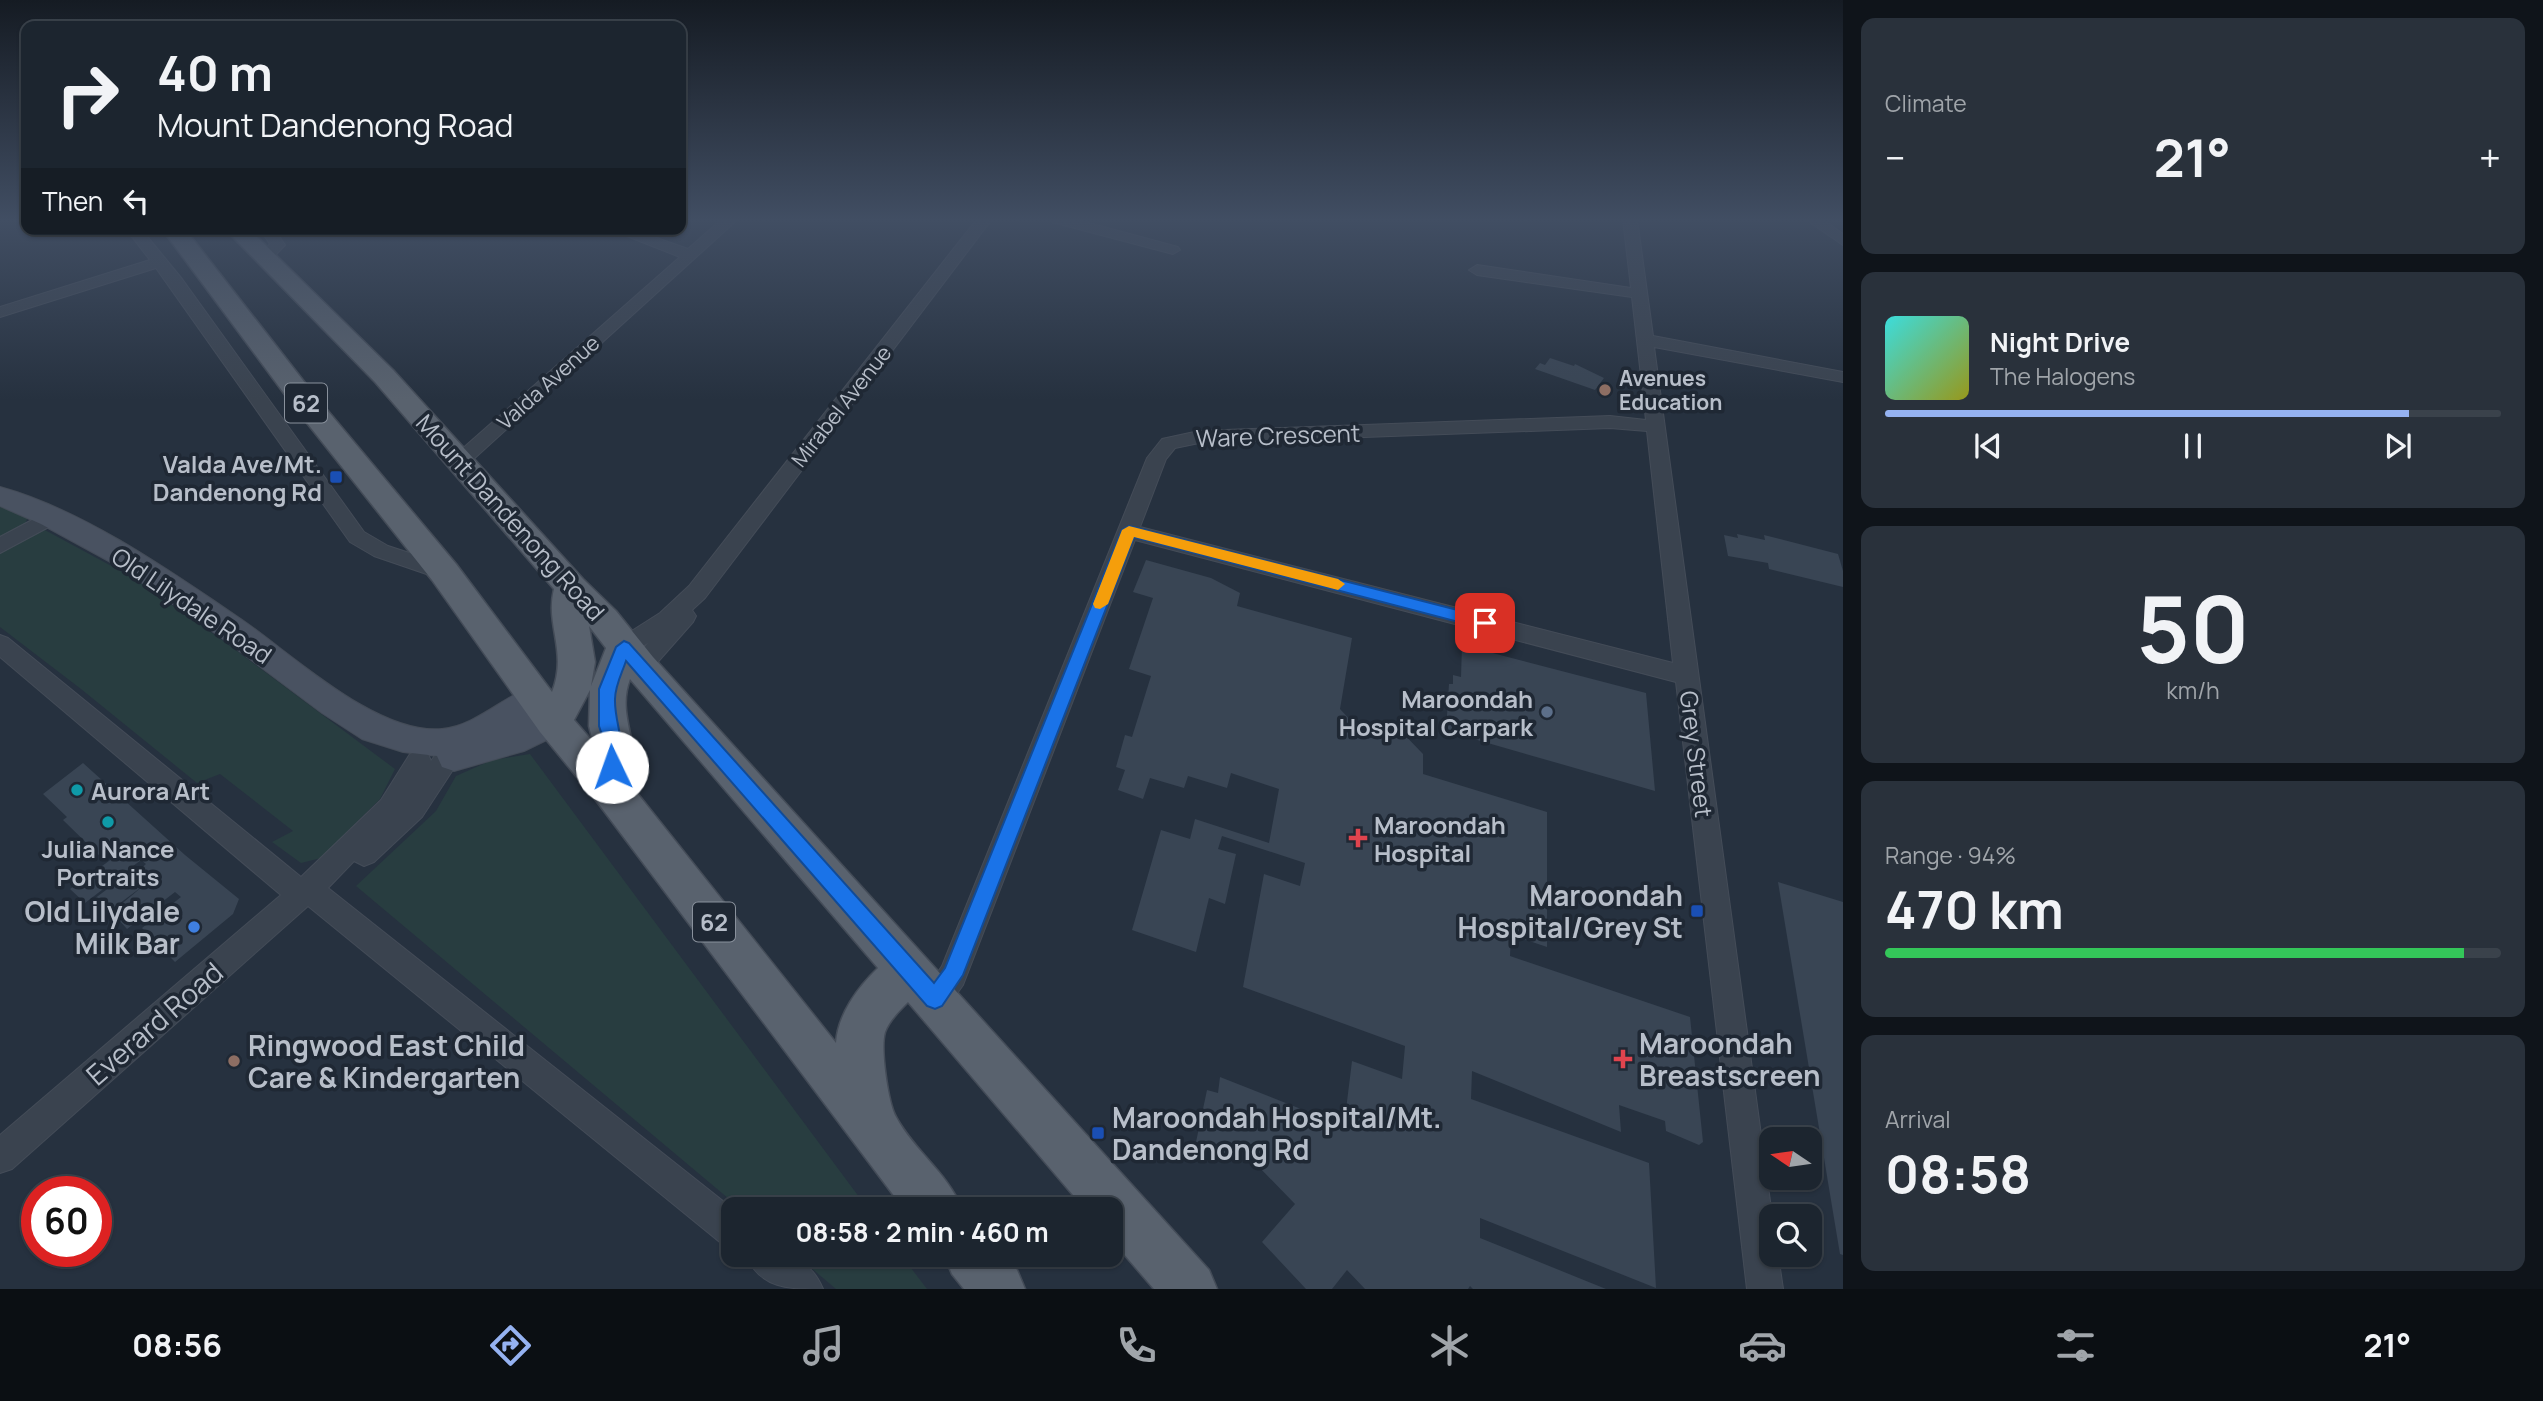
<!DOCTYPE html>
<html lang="en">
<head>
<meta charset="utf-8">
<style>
  :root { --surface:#1c252f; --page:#29313b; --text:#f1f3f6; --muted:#a0a5aa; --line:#3a424b; --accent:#95b2f1 }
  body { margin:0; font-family:Manrope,sans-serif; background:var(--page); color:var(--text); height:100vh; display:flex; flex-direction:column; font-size:26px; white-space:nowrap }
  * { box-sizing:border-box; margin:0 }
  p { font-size:23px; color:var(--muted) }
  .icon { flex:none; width:38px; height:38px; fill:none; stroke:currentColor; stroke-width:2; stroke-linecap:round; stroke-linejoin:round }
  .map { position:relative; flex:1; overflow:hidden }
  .panel { display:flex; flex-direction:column; gap:18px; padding:18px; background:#0f141a; width:700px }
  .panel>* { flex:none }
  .top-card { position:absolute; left:21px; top:21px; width:665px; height:214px; border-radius:14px; box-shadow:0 2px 5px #0004,0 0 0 2px var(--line); background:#1c252f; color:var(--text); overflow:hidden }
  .needle { width:46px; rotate:283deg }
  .controls { position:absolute; left:1759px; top:1127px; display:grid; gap:14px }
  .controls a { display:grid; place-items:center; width:63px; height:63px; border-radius:14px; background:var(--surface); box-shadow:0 2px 5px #0004,0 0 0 2px var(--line); font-size:35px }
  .speed { position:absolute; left:21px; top:1176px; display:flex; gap:14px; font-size:35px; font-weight:700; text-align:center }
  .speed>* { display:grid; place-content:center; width:91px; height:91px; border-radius:50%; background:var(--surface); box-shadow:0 2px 5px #0004,0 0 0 2px var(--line); line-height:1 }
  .speed .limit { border:10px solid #d22; background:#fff; color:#111 }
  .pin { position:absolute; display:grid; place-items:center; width:60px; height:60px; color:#fff; margin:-30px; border-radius:14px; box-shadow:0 4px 10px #0006 }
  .me { position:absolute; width:77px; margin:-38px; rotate:357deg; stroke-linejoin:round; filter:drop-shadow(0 0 5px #0008) }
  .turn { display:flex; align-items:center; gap:24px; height:147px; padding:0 21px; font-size:32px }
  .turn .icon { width:91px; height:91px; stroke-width:2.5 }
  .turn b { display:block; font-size:49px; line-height:60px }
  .then { display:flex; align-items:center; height:66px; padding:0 21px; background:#0003; gap:14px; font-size:26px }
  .big { font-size:52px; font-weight:700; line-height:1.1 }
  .panel .widget { flex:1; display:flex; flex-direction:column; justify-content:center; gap:10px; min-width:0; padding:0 24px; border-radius:14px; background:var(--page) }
  .panel .dial { align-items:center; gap:0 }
  .dial b { font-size:91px; line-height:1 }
  .song { display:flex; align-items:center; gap:21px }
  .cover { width:84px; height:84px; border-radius:10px; background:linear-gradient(135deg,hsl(180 70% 55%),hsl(60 70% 35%)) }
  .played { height:7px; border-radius:4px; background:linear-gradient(90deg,var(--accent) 85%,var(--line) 85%) }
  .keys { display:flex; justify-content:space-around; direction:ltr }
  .heat { display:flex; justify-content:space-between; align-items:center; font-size:38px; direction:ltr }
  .charge { height:10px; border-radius:5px; background:linear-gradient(90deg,#34c759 94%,var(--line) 0) }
  .trip { position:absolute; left:721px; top:1197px; width:402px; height:70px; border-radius:14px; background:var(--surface); box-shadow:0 2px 5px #0004,0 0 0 2px var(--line); font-weight:700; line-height:70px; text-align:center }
  .tabs { display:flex; height:112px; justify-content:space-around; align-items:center; background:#0b0f13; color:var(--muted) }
  .tabs .icon { width:49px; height:49px }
  .tabs .active { color:var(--accent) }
  .tabs b { font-size:32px; color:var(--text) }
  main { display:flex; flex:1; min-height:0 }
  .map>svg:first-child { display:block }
</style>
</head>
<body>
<main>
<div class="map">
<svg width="1843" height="1289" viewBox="0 0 1843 1289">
  <rect width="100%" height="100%" fill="#26313f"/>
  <g fill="#283d40">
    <path d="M0,506L28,517L25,524L0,538Z"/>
    <path d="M43,529L130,576L222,640L395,769L380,799L321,858L301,863L272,842L293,831L220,774L197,783L81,689L0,627V553Z"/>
    <path d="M530,754L868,1209H741L356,886L436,811L456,776L492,760Z"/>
    <path d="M796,1255H901L927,1289H836Z"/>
  </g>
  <g fill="#394554">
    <path d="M1550,358L1574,366L1575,364L1604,378L1595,390L1535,369L1540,363L1545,365Z"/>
    <path d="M1737,534L1765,540L1764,535L1838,554L1843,571V587L1769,569L1768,563L1728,556L1724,535L1738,538Z"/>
    <path d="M1146,560L1211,578L1240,593L1237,606L1352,638L1340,709L1368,739L1397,727L1423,754V774L1547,812V947L1511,935L1510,956L1690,1017L1703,1142L1699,1145L1666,1131L1665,1121L1619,1105L1621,1132L1472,1071L1471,1099L1649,1163L1656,1288L1480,1218V1238L1606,1289H1473L1470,1286L1468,1289H1365L1347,1270L1332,1289H1306L1262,1242L1295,1204L1258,1166L1196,1142L1207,1090L1218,1093L1220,1077L1344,1126L1352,1061L1402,1079L1405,1046L1243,987L1264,874L1300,886L1305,863L1222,836L1218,849L1236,854L1225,904L1209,898L1196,952L1132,930L1161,830L1190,839L1195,819L1269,843L1279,789L1231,773L1227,788L1188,776L1184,788L1150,778L1143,799L1118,790L1125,770L1116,767L1125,735L1132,737L1151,676L1129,669L1153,598L1133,592Z"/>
    <path d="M1462,645L1646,693L1655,791L1446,731L1449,684H1453V675L1461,677Z"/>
    <path d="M83,763L185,855L239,899L233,914L175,962L142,928L181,897L175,892L127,929L112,912L143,886L108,912L94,899L134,869L137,872L146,864L141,860L85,903L70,889L127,848L124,846L104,860L63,820L67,817L43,794Z"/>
    <path d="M1778,882L1843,902V1255L1840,1254Z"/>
  </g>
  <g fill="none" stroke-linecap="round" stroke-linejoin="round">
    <g stroke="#444c58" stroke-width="2">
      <g id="street">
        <path d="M722,219H738L467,465H453L450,461L453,457L680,257L609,229H631L688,249Z"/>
        <path d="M977,219H992L705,598L692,610L696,616L693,622L648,673L640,676L632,673L628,667L648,643L624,656L616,653L613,647L616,641L660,613L689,586Z"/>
        <path d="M1050,219H1074L1178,247L1180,250L1173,254L1052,222Z"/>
        <path d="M1623,219H1637L1653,336L1843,372V382L1654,347L1772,1216L1771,1255H1778L1783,1289H1747L1676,682L1135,540L963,985L946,1009L935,1014L924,1009L920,999L942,966L1147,458L1162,439L1199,431L1610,416L1646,420L1632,297L1477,275L1469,270L1477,265L1631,288ZM1610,428L1647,431L1673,663L1140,527L1166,459L1175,448L1199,443Z"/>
        <path d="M1805,219H1822L1843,234V245Z"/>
        <path d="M126,229H141L182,279L364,532L388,546L452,567L455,572L452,577L444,580L374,556L350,542L156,268L0,317V307L150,260Z"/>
        <path d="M260,229H274L285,245L269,262L264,264L256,259L270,244Z"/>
        <path d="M51,510L58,512L61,517L58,522L0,553V537Z"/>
        <path d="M0,635L8,638L301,877L381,800L410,754L419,751L428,754L431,761C439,750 443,746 456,751L459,758L456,765L422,817L374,862L364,866L354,861L328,888L733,1209V1248L721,1243L308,906L12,1169L0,1173V1135L281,895L0,657Z"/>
        <path d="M746,1255C780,1255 807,1251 823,1289C789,1289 760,1289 746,1255Z"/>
      </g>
    </g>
    <g stroke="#444c58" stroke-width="2">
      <path id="secondary" d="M0,487C84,510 173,573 245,622C295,657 378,735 442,729C476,726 505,695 537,684L549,688L553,697L549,706L534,715L553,707L565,711L570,721L565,731L524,751L454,771L442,767L437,756L403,752L362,739L322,713L222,638L118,566L41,524L0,506Z"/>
    </g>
    <g stroke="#444c58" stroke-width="3">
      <g id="primary">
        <path d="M162,229H185L312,392L456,564L552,692C568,651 545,626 554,589L375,382L225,229H249L393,370L583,579L616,611L653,657L1209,1270L1217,1289H1154L1111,1239V1209H1085L908,1002C899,1011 889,1021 885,1032C880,1048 888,1103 896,1117C914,1151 947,1172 962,1209H904L595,799L540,732L432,580L292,404ZM589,626L606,648L591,686L595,662ZM630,679L878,968C858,987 838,1014 836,1043L629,783C630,771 635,756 632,744C628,721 621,703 630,679ZM590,690L589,726L593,742L574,720Z"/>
        <path d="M944,1255H1005L1017,1270L1025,1289H964L952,1274Z"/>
      </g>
    </g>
    <use href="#street" fill="#3a434f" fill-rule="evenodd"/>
    <use href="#secondary" fill="#495261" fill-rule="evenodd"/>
    <use href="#primary" fill="#59626e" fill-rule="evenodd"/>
  </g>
  <linearGradient id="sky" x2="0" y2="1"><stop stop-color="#151b23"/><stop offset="0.55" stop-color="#414e63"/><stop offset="1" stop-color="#414e63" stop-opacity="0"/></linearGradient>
  <rect width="1843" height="400" fill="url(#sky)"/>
  <path fill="#1a73e8" stroke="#114b97" stroke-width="2" d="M1129,526L1485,617L1492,623L1485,629L1134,537L963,975L942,1006L935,1009L927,1006L626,661C622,673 615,686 615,699C614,724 629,749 618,772L612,774L605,772L603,767L606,747L599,726V689L616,647L624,641L629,643L934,983L945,968L1122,530Z"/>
  <path fill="#f59e0b" d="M1129,526L1338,579L1345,584L1338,590L1134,537L1108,604L1100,609L1095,608L1093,604L1122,530Z"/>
  <g fill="#8d6e63" stroke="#1f2834" stroke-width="2.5">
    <circle cx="1605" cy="390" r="7"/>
    <circle cx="234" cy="1061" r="7"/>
  </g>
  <g fill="#1a4fb4" stroke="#1f2834" stroke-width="2.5">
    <rect x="329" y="470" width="14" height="14" rx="3.5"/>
    <rect x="1690" y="904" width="14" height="14" rx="3.5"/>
    <rect x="1091" y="1126" width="14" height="14" rx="3.5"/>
  </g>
  <circle fill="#5c6f8a" stroke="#1f2834" stroke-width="2.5" cx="1547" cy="712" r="7"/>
  <g fill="#0f9aa8" stroke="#1f2834" stroke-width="2.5">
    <circle cx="77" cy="790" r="7"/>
    <circle cx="108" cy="822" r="7"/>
  </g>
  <g fill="#e0444e" stroke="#1f2834" stroke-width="2.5">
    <path d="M1354.5 827.5h7v7h7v7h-7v7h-7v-7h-7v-7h7z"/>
    <path d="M1619.5 1048.5h7v7h7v7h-7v7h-7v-7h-7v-7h7z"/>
  </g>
  <circle fill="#3f7fe0" stroke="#1f2834" stroke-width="2.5" cx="194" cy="927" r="7"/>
  <g text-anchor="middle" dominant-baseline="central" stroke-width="7" stroke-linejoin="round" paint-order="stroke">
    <g font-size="21" font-weight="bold" fill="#b7bec9" stroke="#1f2834" text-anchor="start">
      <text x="1619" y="378">Avenues<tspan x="1619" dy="24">Education</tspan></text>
    </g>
    <g font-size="21" fill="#b7bec9" stroke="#1f2834">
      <text transform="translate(548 382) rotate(-42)">Valda Avenue</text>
      <text transform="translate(841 406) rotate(-52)">Mirabel Avenue</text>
    </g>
    <g fill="#1f2834" stroke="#89919c" stroke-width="2">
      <rect x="285" y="383.5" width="42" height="39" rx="5"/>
      <rect x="693" y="902.5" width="42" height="39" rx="5"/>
    </g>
    <g font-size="23" font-weight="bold" fill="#b7bec9">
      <text x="306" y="403">62</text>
      <text x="714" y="922">62</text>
    </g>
    <g font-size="24" fill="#b7bec9" stroke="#1f2834">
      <text transform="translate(1278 435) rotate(-2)">Ware Crescent</text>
      <text transform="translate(511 517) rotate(48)">Mount Dandenong Road</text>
      <text transform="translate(192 605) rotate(34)">Old Lilydale Road</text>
      <text transform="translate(1697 754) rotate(83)">Grey Street</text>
    </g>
    <g font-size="24" font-weight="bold" fill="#b7bec9" stroke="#1f2834" text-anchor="end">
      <text x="322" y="463">Valda Ave/Mt.<tspan x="322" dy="28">Dandenong Rd</tspan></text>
      <text x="1533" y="698">Maroondah<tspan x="1533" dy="28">Hospital Carpark</tspan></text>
      <text x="91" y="790" text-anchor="start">Aurora Art</text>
      <text x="1374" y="824" text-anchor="start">Maroondah<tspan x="1374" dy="28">Hospital</tspan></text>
      <text x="108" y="848" text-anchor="middle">Julia Nance<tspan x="108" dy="28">Portraits</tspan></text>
    </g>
    <g font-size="28" font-weight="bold" fill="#b7bec9" stroke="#1f2834" text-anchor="start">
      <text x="1683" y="895" text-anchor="end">Maroondah<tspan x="1683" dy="32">Hospital/Grey St</tspan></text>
      <text x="180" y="911" text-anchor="end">Old Lilydale<tspan x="180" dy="32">Milk Bar</tspan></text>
      <text x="1639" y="1043">Maroondah<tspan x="1639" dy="32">Breastscreen</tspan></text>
      <text x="248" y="1045">Ringwood East Child<tspan x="248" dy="32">Care &amp; Kindergarten</tspan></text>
      <text x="1112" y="1117">Maroondah Hospital/Mt.<tspan x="1112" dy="32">Dandenong Rd</tspan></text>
    </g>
    <g font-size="28" fill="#b7bec9" stroke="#1f2834">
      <text transform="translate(154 1023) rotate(-41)">Everard Road</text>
    </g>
  </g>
</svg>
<div class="controls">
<a><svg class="needle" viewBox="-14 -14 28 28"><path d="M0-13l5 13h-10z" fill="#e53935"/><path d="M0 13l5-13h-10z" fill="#a0a5aa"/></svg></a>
<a><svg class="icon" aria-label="search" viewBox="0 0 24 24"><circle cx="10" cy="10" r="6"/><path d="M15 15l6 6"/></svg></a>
</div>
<div class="speed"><div class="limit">60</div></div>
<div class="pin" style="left:1485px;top:623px;background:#d93025"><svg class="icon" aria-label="arrive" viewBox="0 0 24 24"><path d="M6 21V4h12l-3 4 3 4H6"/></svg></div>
<svg class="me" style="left:612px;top:767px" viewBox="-20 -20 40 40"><circle r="19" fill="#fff"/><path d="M0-13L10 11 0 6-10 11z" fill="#1a73e8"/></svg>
<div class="trip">08:58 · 2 min · 460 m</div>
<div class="top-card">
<div class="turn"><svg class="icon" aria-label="right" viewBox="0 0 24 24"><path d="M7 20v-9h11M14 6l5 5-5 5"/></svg><div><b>40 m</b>Mount Dandenong Road</div></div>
<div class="then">Then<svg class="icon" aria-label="left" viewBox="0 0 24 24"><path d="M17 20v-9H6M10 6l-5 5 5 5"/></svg></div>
</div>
</div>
<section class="panel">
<div class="widget"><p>Climate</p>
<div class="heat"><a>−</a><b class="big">21°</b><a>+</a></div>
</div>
<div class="widget">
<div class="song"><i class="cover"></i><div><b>Night Drive</b><p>The Halogens</p></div></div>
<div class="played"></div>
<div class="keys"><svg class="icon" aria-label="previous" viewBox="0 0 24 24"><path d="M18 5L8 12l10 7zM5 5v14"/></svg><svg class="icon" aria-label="pause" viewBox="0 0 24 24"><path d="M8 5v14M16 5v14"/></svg><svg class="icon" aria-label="next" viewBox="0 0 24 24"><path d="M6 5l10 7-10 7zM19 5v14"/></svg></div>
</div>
<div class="widget dial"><b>50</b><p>km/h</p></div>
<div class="widget"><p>Range · 94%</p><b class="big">470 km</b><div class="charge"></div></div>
<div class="widget"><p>Arrival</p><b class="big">08:58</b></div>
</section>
</main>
<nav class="tabs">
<b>08:56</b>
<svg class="icon active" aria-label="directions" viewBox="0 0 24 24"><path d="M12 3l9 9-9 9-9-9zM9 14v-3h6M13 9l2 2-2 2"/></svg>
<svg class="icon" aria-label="music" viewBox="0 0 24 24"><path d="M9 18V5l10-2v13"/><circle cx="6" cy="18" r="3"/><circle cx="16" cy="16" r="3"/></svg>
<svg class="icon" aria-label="phone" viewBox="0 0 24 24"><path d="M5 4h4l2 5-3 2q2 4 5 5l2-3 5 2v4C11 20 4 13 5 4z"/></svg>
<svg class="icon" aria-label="climate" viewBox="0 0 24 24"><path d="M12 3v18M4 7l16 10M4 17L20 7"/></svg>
<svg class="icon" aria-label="car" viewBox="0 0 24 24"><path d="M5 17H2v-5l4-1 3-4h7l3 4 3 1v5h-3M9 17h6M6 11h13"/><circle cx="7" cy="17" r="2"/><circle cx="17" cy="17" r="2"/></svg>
<svg class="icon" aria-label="filters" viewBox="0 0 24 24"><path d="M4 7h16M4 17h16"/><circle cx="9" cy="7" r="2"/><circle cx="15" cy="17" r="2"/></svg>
<b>21°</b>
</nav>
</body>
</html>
